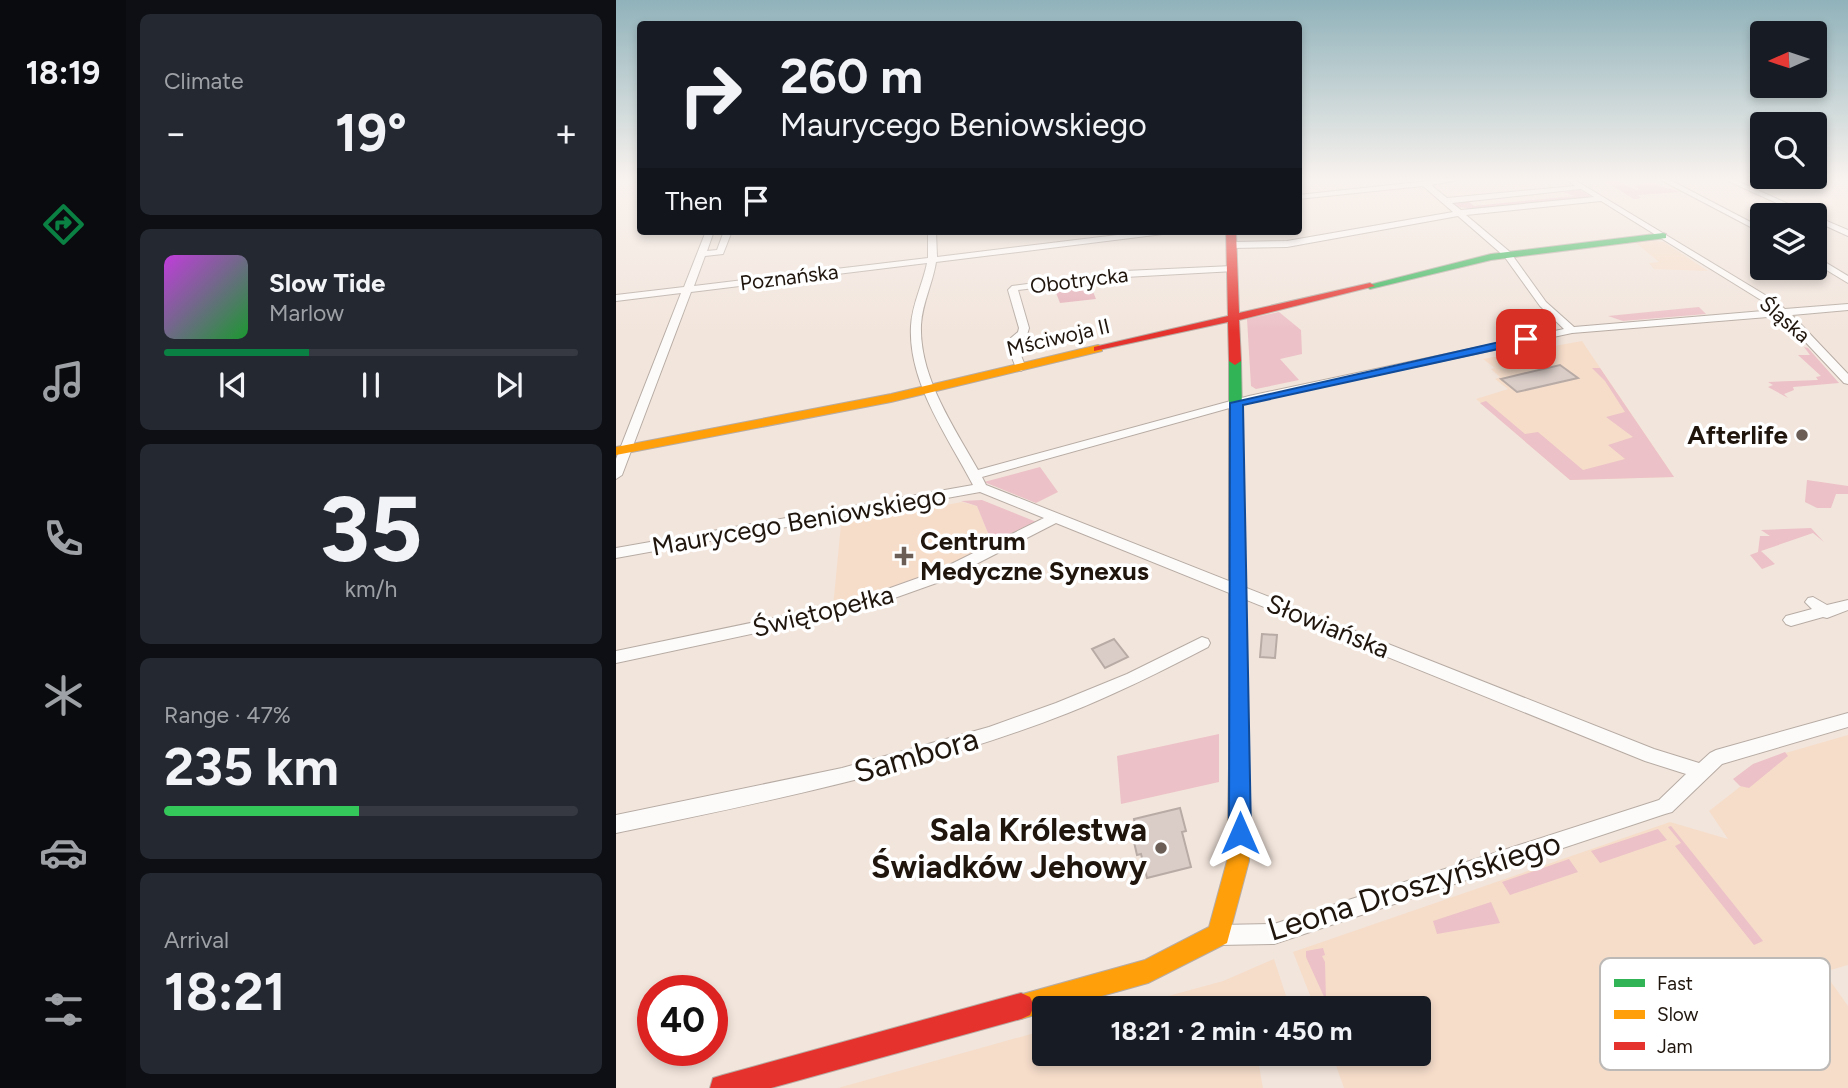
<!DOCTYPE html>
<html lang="en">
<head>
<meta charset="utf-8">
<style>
  :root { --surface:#171b24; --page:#242831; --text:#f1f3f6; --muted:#9ea1a6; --line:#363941; --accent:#0b8043 }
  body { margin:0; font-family:Figtree,sans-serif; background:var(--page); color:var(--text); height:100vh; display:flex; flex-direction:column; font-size:26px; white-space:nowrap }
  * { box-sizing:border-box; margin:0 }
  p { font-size:23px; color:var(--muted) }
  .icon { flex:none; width:38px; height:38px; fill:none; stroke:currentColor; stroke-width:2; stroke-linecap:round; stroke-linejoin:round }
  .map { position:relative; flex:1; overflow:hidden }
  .sheet { display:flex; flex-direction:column; gap:14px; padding:14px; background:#0d0f14; width:490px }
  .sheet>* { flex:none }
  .hud { position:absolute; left:21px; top:21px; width:665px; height:214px; border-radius:7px; box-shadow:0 4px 10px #0003; background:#171b24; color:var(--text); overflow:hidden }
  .needle { width:46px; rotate:267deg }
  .fabs { position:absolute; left:1134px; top:21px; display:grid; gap:14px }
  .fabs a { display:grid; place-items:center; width:77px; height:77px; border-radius:7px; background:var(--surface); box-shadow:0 4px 10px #0003; font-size:35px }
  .speed { position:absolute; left:21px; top:975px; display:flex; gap:14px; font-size:35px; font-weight:700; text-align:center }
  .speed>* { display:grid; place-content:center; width:91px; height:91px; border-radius:50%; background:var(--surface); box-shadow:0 4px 10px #0003; line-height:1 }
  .speed .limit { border:10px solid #d22; background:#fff; color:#111 }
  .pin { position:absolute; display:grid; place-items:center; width:60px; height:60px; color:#fff; margin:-30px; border-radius:14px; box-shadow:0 4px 10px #0006 }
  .me { position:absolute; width:77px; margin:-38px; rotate:0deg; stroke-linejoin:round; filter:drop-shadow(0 0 5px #0008) }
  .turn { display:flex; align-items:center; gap:24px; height:147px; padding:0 28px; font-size:32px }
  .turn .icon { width:91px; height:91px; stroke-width:2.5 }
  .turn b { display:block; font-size:49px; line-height:60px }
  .then { display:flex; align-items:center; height:66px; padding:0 28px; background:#0003; gap:14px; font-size:26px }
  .big { font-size:52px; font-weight:700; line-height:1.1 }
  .sheet .tile { flex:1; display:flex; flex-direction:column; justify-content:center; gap:10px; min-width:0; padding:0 24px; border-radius:10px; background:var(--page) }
  .sheet .dial { align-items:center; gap:0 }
  .dial b { font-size:91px; line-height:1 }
  .song { display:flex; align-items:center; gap:21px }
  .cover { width:84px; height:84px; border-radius:10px; background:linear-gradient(135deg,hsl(290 70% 55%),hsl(130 70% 35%)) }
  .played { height:7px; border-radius:4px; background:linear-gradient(90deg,var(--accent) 35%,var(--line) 35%) }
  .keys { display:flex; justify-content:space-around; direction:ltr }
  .heat { display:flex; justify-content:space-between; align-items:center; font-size:38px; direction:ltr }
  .charge { height:10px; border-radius:5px; background:linear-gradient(90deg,#34c759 47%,var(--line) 0) }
  .trip { position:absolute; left:416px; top:996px; width:399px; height:70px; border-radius:7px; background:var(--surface); box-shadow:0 4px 10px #0003; font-weight:700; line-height:70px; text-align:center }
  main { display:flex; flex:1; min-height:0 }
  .tab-bar { display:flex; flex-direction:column; width:126px; justify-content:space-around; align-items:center; background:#090b0e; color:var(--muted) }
  .tab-bar .icon { width:49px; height:49px }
  .tab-bar .current { color:var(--accent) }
  .tab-bar b { font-size:32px; color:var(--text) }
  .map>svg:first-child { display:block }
</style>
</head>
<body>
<main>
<nav class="tab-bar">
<b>18:19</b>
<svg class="icon current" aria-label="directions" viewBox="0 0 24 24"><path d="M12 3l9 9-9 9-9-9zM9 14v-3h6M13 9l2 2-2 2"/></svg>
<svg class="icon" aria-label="music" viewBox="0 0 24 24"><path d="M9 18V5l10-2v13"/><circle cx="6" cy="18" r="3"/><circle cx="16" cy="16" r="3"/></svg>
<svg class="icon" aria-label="phone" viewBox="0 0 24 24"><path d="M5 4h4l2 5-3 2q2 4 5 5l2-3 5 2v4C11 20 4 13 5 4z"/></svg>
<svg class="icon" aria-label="climate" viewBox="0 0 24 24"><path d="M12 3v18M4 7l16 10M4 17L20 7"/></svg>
<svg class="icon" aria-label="car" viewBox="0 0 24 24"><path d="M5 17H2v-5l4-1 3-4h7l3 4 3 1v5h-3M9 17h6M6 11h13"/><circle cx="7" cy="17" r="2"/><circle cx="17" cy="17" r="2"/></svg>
<svg class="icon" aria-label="filters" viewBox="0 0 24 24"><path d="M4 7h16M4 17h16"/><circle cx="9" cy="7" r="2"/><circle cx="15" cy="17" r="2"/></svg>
</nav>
<section class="sheet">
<div class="tile"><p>Climate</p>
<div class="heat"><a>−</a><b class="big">19°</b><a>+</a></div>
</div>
<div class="tile">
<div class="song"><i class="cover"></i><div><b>Slow Tide</b><p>Marlow</p></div></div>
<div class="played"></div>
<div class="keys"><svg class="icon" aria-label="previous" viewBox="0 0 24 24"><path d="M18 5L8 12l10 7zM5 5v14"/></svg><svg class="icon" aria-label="pause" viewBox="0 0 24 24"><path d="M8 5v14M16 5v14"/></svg><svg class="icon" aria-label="next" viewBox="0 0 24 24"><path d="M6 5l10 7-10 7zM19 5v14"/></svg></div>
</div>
<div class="tile dial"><b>35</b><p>km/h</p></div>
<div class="tile"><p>Range · 47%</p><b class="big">235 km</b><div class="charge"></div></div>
<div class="tile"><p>Arrival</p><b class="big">18:21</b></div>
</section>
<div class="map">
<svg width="1232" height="1088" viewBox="0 0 1232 1088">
  <rect width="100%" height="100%" fill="#f2e5dc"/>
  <g fill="#f6ddca">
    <path d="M1039,241L1048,242L1092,271L1038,269L1033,263L1043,262L1020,243Z"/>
    <path d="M966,341L1058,477L954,480L860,399L892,389L879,379L884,377L875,369L879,368L867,359Z"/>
    <path d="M346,502L361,506L374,538L367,549L288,585L217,607L225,524Z"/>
    <path d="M1232,735V965L1208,972L1232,1006V1088H728L716,1054H803V1008H699L677,952L1054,822L1112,839L1093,811L1166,754Z"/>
    <path d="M658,959L674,1008H508L607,981Z"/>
    <path d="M429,1030V1054H665L642,1060L647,1088H222Z"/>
  </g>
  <g fill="#ecc1c7">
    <path d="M1000,180L1020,190L1023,189L1017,186L1034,183L1065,192L1022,195L1025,198L1018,199L988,181Z"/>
    <path d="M963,189L975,197L858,209L842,207L835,201L857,199L860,201L853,202L858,206L959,196L944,191Z"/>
    <path d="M1083,307L1090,314L1007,321L992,316Z"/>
    <path d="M663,312L685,330L686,354L664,359L683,380L640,389L635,386L631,319Z"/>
    <path d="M1188,347L1192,348L1223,383L1177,387L1178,390L1168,394L1172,398L1152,387L1157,385L1152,382L1202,380L1200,377L1205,376L1182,355H1194Z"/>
    <path d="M976,368H984L1058,477L954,480L864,403L870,401L909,434L922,432L967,470L1009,459L992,445L1017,437L990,417L1009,412L989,381Z"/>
    <path d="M424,467L442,492L420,503L368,482Z"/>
    <path d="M1191,480L1232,486V494H1220L1215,508H1201L1189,502Z"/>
    <path d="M366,500L423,523L367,549L374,538L361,506L345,501Z"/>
    <path d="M1195,528L1208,542L1197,533L1145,551L1159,564L1146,569L1134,555L1142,552L1144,536H1154L1145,530Z"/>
    <path d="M603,734V782L505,804L501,756Z"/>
    <path d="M1169,752L1172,756L1133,788L1124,786L1117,779L1137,764Z"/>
    <path d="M1055,826L1147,941L1138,945L1059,846L1065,843L1052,827Z"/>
    <path d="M1042,829L1051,840L984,863L975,851Z"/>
    <path d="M953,859L962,872L894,895L886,882Z"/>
    <path d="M875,902L884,923L821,934L817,921Z"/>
    <path d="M707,948L709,955L706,956L709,962L710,1001L690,957V951Z"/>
  </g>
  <path fill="#e4b1ba" d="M467,281L473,282L480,299L444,303L437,285Z"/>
  <g fill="#dacdc8" stroke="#b8aba6" stroke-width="2">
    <path d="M944,365L962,378L901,392L885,379Z"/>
    <path d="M646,634L661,635L659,658L644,657Z"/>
    <path d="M498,639L512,657L489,668L476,649Z"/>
    <path d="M564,808L570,831L566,832L575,867L531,878L525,854L521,855L518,842L522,841L518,819Z"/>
  </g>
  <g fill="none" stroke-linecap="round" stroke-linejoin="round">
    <g stroke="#b7aca4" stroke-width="2">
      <g id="street">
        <path d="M822,180H842L815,185L831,198L959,186L951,180H959L1159,301L1169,309L1232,304V310L1176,315L1232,374V384L1228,383L1165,316L956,333L635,402L366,477L370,485L1038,749L1083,763L1094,753L1100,750L1232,713V727L1106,764L1056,812L1049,814L658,944L603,945L596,942L592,935L596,928L603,925L658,924L1043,800L1070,774L1029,761L440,523L329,580L242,611L0,663V651L235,602L319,572L428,518L364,492L0,558V548L357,485C332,437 292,383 295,326C296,304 307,284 311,263L75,292L6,475L0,479V459L65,293L0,301V295L68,287L90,231H98L91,251L101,250L108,231H116L107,254L89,256L78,286L312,258V231H320L321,257L534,231H559L555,233L320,262C317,283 306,303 305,325C303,377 338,427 362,470L633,396L948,329L924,306L888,256L842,216L671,247L616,248L612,245L616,242L671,241L837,212L807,186L682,199V195ZM965,189L978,197L845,210L836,203ZM985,201L1153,305L1159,310L958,327L930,302L894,252L850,215Z"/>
        <path d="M1045,180H1054L1146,228V233Z"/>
        <path d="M1110,180H1119L1197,215H1187Z"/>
        <path d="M1199,216L1232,230V236L1199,221Z"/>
        <path d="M1199,256L1232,276V283L1199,263Z"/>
        <path d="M616,266L620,269L619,271L509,277L402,290L413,328L411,335L400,343L410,368L405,371L400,368L390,342L402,332L403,328L392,290L396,286L509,271Z"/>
        <path d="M1197,597L1211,605L1232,600V610L1211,618L1207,617L1175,626L1170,624L1167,620L1170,616L1196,609L1189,602L1192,598Z"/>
        <path d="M586,637L592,639L594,643L592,647C546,671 500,694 452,713C307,770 153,801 0,833V815L226,768L373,727L440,703L511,674Z"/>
      </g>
    </g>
    <g stroke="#b7aca4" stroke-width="2">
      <g id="fast">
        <path d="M1047,233L1050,234V238L875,260L754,289L749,286L875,254Z"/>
        <path d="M619,357L625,361L633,768L630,774L623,777L616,774L613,768V361Z"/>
      </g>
    </g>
    <g stroke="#b7aca4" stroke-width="2">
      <g id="slow">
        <path d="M482,345L486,347V351L275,402L0,455V447L275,394Z"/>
        <path d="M623,759L630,762L633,768V861L611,943L532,983L443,1008H429V1012L405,1019L396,1015L392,1006L396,997L529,960L593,927L611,861L613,768L616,762Z"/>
      </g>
    </g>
    <g stroke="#b7aca4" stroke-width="2">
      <g id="jam">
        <path d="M610,231H620L623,313L754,283L759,286L623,320L625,361L619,365L613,361L612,322L478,351V347L612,316Z"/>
        <path d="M405,993L414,997L418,1006L414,1015L405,1019L155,1088H94L97,1078L107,1075Z"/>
      </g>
    </g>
    <use href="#street" fill="#fdfbfa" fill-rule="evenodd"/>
    <use href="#fast" fill="#30b455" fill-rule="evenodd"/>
    <use href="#slow" fill="#ff9f0a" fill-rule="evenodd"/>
    <use href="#jam" fill="#e5322d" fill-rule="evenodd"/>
  </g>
  <linearGradient id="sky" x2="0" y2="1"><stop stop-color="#90b2ba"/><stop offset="0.54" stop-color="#f9f3ef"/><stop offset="1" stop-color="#f9f3ef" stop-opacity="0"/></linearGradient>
  <rect width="1232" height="332" fill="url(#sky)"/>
  <path fill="#1a73e8" stroke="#114b97" stroke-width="2" d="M910,336L916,339L914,342L627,405L635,833L632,840L624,843L616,840L613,833L614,403Z"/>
  <g fill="#6a5e56" stroke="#fff" stroke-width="2.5">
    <circle cx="1186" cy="435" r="7"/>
    <path d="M284.5 545.5h7v7h7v7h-7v7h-7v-7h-7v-7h7z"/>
    <circle cx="545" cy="848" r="7"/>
  </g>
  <g text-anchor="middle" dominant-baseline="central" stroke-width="7" stroke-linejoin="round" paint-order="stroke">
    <g font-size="21" fill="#20160e" stroke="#fff">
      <text transform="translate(173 277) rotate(-7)">Poznańska</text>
      <text transform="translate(463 280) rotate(-7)">Obotrycka</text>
      <text transform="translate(1169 319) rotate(41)">Śląska</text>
      <text transform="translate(442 337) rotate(-13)">Mściwoja II</text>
    </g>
    <g font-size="26" font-weight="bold" fill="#20160e" stroke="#fff" text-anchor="end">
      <text x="1172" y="435">Afterlife</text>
      <text x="304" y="541" text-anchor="start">Centrum<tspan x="304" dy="30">Medyczne Synexus</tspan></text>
    </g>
    <g font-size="26" fill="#20160e" stroke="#fff">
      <text transform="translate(183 521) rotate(-10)">Maurycego Beniowskiego</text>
      <text transform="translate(207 611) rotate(-14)">Świętopełka</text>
      <text transform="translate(712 626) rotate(22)">Słowiańska</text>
    </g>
    <g font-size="32" fill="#20160e" stroke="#fff">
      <text transform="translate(300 755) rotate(-16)">Sambora</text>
      <text transform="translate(798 886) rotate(-17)">Leona Droszyńskiego</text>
    </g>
    <g font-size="32" font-weight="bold" fill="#20160e" stroke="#fff" text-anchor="end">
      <text x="531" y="830">Sala Królestwa<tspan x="531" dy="37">Świadków Jehowy</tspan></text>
    </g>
  </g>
  <rect x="984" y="958" width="230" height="112" rx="10" fill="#fff" stroke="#bcb9b7" stroke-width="2"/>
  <rect x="998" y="979" width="31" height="8" fill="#30b455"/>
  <rect x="998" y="1010" width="31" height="9" fill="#ff9f0a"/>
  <rect x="998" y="1042" width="31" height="8" fill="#e5322d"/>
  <g font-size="19" fill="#20160e">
    <text x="1041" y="990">Fast</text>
    <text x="1041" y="1021">Slow</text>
    <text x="1041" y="1053">Jam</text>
  </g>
</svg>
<div class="fabs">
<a><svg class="needle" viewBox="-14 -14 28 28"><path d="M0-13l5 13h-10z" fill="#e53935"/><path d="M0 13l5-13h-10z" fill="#9ea1a6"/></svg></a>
<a><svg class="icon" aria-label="search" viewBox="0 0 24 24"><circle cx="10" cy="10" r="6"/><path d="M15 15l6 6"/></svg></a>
<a><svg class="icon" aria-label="layers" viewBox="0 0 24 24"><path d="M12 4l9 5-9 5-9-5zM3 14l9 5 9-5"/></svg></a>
</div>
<div class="speed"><div class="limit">40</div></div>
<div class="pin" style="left:910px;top:339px;background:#d93025"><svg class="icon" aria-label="arrive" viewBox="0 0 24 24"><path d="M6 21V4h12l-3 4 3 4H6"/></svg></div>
<svg class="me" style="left:624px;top:833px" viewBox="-20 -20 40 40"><path d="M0-17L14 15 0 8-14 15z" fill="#1a73e8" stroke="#fff" stroke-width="4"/></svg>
<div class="trip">18:21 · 2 min · 450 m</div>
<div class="hud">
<div class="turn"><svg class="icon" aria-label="right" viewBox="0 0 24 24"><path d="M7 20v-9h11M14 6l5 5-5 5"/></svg><div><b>260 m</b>Maurycego Beniowskiego</div></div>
<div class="then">Then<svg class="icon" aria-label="arrive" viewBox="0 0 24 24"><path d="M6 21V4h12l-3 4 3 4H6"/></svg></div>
</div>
</div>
</main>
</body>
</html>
